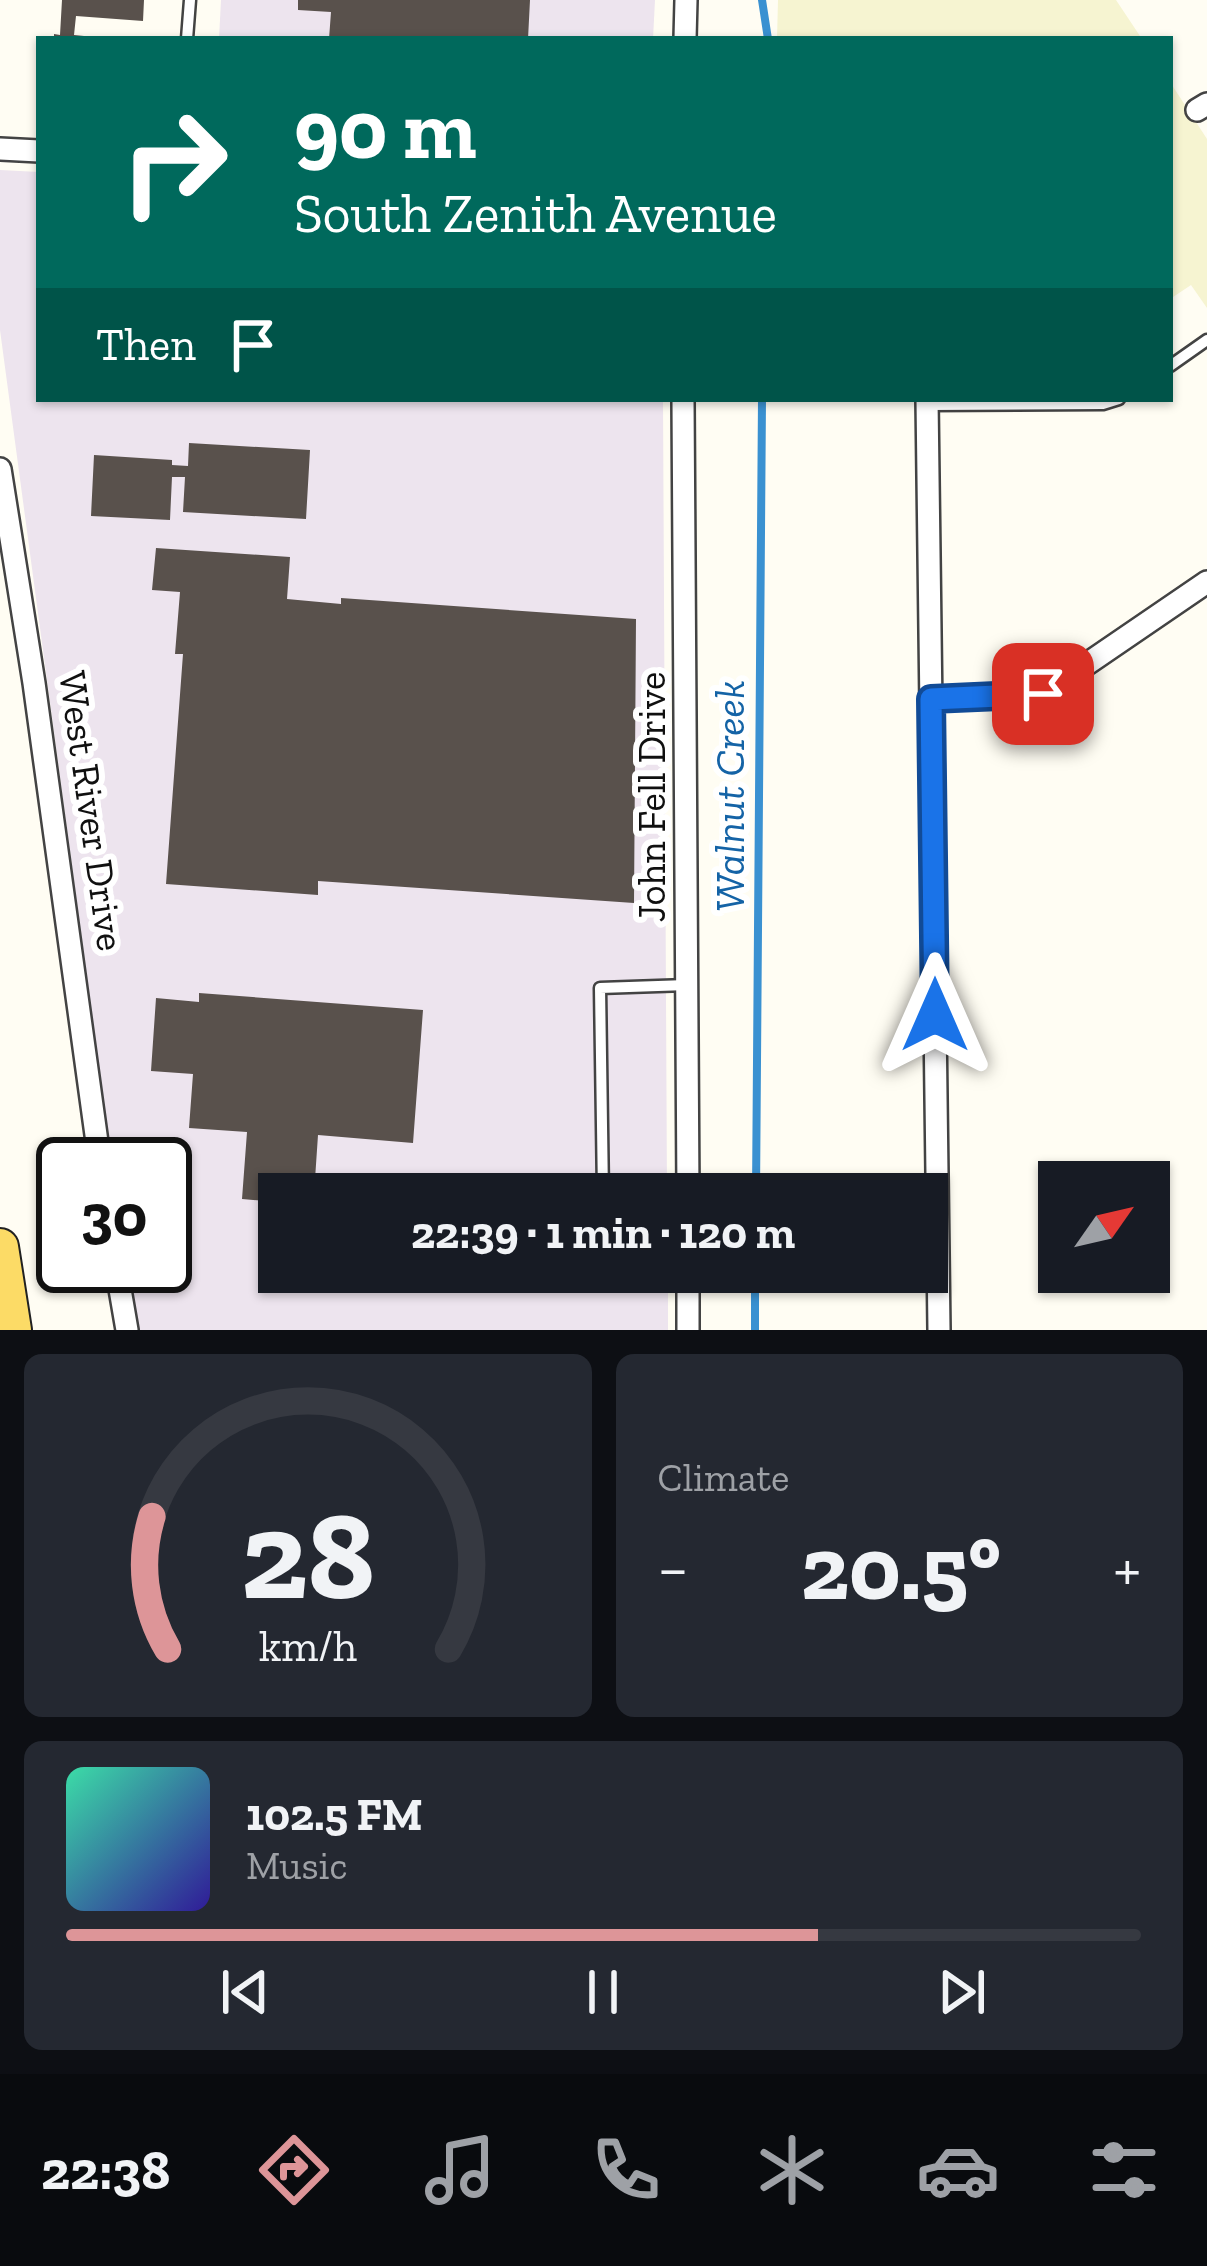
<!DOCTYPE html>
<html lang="en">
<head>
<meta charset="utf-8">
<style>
  :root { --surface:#171b24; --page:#242831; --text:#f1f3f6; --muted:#9ea1a6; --line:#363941; --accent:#dd9598 }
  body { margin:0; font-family:"Zilla Slab",serif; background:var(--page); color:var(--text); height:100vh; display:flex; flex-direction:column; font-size:45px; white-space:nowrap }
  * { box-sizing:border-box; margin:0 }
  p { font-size:39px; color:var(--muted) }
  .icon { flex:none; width:66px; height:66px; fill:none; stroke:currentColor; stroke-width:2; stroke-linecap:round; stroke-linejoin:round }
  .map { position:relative; height:1330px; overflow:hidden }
  .sheet { display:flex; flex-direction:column; gap:24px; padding:24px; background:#0d0f14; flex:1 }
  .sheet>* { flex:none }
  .guide { position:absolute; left:36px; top:36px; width:1137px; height:366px; border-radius:0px; box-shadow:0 3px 9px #0004; background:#00695c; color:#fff; overflow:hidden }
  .needle { width:78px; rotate:56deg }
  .buttons { position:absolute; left:1038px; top:1161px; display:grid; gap:24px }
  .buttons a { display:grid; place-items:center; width:132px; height:132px; border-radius:0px; background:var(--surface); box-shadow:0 3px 9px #0004; font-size:60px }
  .speed { position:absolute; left:36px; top:1137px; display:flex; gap:24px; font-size:60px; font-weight:700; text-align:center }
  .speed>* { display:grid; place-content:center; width:156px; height:156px; border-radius:50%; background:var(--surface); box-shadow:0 3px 9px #0004; line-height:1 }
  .speed .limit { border:6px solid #111; border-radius:18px; background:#fff; color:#111 }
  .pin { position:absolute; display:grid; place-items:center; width:102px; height:102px; color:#fff; margin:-51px; border-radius:24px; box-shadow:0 6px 18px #0006 }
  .me { position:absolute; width:132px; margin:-66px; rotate:0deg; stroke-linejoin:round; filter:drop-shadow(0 0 9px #0008) }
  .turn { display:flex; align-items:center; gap:42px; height:252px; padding:0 60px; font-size:54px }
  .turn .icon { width:156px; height:156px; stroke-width:2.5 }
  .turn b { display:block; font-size:84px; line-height:102px }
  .then { display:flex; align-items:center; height:114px; padding:0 60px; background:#0003; gap:24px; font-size:45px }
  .big { font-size:90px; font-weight:700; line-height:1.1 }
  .sheet .tile { flex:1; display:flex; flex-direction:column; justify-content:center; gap:18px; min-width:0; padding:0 42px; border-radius:18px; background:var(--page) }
  .sheet .dial { align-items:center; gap:0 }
  .dial svg { height:312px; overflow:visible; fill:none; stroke:var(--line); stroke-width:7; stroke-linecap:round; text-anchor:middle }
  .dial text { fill:var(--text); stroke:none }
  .song { display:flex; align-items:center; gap:36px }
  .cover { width:144px; height:144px; border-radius:18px; background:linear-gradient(135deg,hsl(160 70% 55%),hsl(250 70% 35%)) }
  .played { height:12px; border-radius:6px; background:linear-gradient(90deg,var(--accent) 70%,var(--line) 70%) }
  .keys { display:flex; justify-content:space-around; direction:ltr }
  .heat { display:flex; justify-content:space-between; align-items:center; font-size:66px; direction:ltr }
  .sheet .tiles { flex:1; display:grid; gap:24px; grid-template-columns:1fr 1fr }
  .tile:last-child { grid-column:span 2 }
  .trip { position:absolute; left:258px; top:1173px; width:690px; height:120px; border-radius:0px; background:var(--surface); box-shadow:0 3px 9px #0004; font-weight:700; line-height:120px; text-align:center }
  .tabs { display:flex; height:192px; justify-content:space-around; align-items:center; background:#090b0e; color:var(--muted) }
  .tabs .icon { width:84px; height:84px }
  .tabs .active { color:var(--accent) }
  .tabs b { font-size:54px; color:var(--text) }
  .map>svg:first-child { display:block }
</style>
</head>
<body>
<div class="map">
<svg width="1207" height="1330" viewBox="0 0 1207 1330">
  <rect width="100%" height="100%" fill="#fffdf3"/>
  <g fill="#ede4ee">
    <path d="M221,0H655L653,39H219Z"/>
    <path d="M0,170L39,172V399H663L667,1194H279V1272H668V1330H138L127,1266H165V1164H112L0,330Z"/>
  </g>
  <g fill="#f6f4d1">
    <path d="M778,0H1116L1142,39H777Z"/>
    <path d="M1170,82L1207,139V308L1191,285L1170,299Z"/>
  </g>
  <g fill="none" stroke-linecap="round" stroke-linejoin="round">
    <g stroke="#3a91d1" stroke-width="8">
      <path d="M762,0L768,39"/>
      <path d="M756,1194L762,399"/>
      <path d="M755,1330V1272"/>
    </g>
  </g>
  <g fill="#59514c">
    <path d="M62,0H144L143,21L76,16L74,35L84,36V39H54V34L60,35Z"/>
    <path d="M298,0H530L528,39H329L331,12L298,10Z"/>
    <path d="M189,443L310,450L306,519L183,512L185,477H172L170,520L91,516L94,455L172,460V465L188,466Z"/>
    <path d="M156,548L290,557L287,599L341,604V598L636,619L634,903L318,881V895L166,884L183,654H175L180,592L152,590Z"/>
    <path d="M199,993L423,1010L413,1143L318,1135L314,1194H279V1202L242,1199L247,1132L189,1128L193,1074L151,1071L156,998L199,1002Z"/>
  </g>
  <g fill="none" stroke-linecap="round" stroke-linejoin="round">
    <g stroke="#434343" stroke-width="15">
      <g id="service">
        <path d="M187,39L190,0"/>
        <path d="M1170,366L1207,340"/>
        <path d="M927,405L1103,404L1119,399"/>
        <path d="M603,1194L600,988L687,985"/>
      </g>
    </g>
    <g stroke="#434343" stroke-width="26">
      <g id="minor">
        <path d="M685,39L686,0"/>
        <path d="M1197,110L1207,104"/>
        <path d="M0,149L39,151"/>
        <path d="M683,399L688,1194"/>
        <path d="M927,399L939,1330"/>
        <path d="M0,469L34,683L100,1164"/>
        <path d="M931,699L1043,694L1207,582"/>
        <path d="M116,1266L127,1330"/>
        <path d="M688,1272V1330"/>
      </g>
    </g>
    <g stroke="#212121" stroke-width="40">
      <path id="primary" d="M0,1247L13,1330"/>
    </g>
    <use href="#service" stroke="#fff" stroke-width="10"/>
    <use href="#minor" stroke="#fff" stroke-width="21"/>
    <use href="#primary" stroke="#fcdb66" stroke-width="36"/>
  </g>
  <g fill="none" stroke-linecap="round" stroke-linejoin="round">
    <g stroke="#114b97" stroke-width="30">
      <path id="route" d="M935,1015L931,699L1043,694"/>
    </g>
    <use href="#route" stroke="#1a73e8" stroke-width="21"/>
  </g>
  <g text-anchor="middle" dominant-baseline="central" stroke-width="12" stroke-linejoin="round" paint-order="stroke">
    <g font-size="39" fill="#101010" stroke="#fff">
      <text transform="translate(651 797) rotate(-90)">John Fell Drive</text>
      <text transform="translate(92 811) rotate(82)">West River Drive</text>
    </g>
    <g font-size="42" font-style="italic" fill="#1463a6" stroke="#fff">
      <text transform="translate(729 796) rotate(-90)">Walnut Creek</text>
    </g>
  </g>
</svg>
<div class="buttons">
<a><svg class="needle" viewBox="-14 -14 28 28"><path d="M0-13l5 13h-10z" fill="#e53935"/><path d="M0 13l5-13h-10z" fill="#9ea1a6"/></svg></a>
</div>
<div class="speed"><div class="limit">30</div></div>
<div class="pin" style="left:1043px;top:694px;background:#d93025"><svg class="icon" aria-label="arrive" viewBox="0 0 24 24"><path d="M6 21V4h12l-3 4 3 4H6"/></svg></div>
<svg class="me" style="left:935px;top:1015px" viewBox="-20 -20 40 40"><path d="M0-17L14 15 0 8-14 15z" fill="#1a73e8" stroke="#fff" stroke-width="4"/></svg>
<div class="trip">22:39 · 1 min · 120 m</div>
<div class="guide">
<div class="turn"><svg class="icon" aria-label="right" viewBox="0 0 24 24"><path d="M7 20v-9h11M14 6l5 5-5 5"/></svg><div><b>90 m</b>South Zenith Avenue</div></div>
<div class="then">Then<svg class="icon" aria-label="arrive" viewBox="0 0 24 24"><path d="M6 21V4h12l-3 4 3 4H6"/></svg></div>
</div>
</div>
<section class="sheet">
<div class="tiles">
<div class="tile dial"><svg viewBox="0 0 100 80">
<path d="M14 69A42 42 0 1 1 86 69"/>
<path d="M14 69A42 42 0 0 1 10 35" stroke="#dd9598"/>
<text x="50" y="56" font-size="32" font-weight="700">28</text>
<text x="50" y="72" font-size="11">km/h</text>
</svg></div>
<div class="tile"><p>Climate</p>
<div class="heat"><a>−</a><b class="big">20.5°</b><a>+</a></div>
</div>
<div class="tile">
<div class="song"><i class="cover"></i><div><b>102.5 FM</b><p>Music</p></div></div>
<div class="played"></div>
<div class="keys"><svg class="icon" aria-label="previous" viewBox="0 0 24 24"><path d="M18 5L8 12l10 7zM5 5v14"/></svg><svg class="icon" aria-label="pause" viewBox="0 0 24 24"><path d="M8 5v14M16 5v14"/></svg><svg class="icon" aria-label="next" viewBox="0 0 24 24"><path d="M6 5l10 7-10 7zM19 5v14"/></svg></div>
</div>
</div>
</section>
<nav class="tabs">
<b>22:38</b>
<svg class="icon active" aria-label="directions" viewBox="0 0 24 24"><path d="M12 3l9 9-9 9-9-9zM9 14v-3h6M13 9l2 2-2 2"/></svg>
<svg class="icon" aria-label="music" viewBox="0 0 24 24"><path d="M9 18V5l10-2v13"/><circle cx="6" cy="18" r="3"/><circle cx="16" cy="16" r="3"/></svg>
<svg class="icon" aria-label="phone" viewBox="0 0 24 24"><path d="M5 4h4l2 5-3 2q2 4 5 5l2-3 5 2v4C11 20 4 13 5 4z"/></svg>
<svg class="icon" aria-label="climate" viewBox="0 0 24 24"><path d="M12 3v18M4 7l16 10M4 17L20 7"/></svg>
<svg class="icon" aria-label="car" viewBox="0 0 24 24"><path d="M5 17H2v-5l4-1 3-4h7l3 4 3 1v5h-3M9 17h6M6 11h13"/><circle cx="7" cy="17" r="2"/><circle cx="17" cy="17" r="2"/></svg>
<svg class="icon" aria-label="filters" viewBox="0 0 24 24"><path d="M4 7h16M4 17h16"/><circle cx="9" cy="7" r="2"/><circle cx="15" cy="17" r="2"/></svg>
</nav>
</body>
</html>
